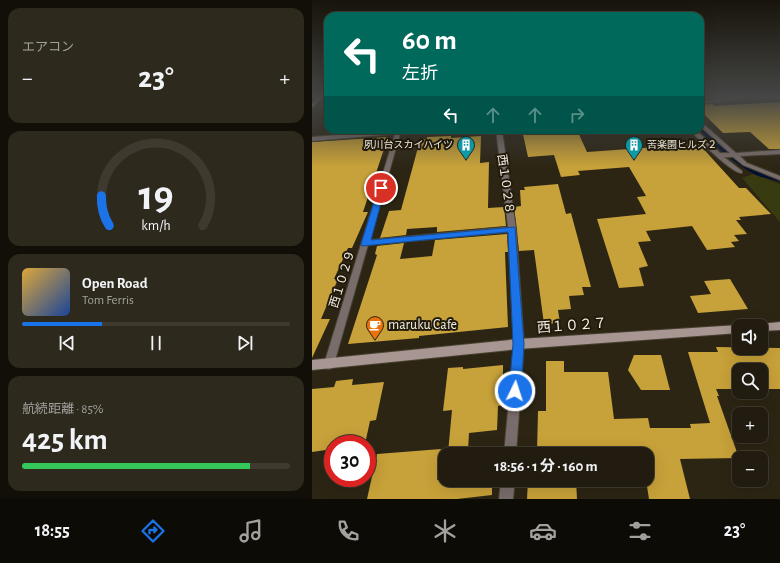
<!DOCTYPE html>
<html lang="ja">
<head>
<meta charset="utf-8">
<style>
  :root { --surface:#211c0f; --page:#2d291d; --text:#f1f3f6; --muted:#a2a19e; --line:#3e3a2f; --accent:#1a73e8 }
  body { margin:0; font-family:"Alegreya Sans","Noto Sans JP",sans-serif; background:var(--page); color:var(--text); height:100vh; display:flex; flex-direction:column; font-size:15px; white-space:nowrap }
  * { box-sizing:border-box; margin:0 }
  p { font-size:13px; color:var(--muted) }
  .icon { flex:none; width:22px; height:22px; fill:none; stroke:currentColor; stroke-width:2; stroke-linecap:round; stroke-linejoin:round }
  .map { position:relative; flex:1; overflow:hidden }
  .panel { display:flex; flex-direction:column; gap:8px; padding:8px; background:#120f08; width:312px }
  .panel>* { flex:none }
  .guide { position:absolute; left:12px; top:12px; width:380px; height:122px; border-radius:12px; box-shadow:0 4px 16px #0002,0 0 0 1px var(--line); background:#00695c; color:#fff; overflow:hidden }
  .controls { position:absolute; left:420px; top:319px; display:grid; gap:8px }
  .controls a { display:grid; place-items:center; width:36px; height:36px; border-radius:8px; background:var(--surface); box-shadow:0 4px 16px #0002,0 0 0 1px var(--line); font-size:20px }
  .speed { position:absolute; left:12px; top:435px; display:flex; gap:8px; font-size:20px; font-weight:700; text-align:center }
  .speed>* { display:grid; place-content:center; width:52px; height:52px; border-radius:50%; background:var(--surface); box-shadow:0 4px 16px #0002,0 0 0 1px var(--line); line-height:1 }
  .speed .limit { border:6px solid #d22; background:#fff; color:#111 }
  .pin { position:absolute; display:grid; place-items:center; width:34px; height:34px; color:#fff; margin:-17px; border:2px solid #fff; border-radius:50%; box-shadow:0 1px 4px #0007 }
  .me { position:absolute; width:44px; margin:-22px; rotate:4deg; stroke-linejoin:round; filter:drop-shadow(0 0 3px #0008) }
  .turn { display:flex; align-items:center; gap:14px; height:84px; padding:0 12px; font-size:18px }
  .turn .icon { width:52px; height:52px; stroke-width:2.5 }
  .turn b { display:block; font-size:28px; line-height:34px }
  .lanes { display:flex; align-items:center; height:38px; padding:0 12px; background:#0003; justify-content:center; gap:20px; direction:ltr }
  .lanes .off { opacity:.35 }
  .big { font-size:30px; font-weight:700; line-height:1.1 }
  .panel .card { flex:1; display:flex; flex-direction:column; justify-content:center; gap:6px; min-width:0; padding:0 14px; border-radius:12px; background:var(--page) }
  .panel .dial { align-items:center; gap:0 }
  .dial svg { height:104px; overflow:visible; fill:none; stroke:var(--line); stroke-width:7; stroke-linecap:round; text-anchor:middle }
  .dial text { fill:var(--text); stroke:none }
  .song { display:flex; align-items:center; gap:12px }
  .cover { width:48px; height:48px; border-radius:6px; background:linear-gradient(135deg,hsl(40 70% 55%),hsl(220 70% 35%)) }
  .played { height:4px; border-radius:2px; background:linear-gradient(90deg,var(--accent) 30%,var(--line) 30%) }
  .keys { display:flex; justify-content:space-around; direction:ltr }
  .heat { display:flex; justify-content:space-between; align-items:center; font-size:22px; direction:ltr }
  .charge { height:6px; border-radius:3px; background:linear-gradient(90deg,#34c759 85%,var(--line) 0) }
  .trip { position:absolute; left:126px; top:447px; width:216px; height:40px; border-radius:12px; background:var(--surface); box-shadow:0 4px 16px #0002,0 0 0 1px var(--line); font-weight:700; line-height:40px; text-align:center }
  .tab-bar { display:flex; height:64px; justify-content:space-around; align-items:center; background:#0d0b06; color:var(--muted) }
  .tab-bar .icon { width:28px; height:28px }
  .tab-bar .selected { color:var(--accent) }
  .tab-bar b { font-size:18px; color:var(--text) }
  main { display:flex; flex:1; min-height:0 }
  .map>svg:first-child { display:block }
</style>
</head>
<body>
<main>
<section class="panel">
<div class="card"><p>エアコン</p>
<div class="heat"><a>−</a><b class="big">23°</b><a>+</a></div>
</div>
<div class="card dial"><svg viewBox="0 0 100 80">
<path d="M14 69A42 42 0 1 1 86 69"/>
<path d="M14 69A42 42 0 0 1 8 46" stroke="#1a73e8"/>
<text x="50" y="56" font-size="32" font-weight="700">19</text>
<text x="50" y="72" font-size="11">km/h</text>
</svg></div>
<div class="card">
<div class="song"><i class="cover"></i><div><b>Open Road</b><p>Tom Ferris</p></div></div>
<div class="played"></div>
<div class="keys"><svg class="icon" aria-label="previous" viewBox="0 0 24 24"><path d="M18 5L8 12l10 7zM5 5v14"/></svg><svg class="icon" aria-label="pause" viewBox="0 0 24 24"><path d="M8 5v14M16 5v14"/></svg><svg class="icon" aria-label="next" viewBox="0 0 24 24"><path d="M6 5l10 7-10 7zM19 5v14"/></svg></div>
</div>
<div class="card"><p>航続距離 · 85%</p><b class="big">425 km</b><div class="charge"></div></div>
</section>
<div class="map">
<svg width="468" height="499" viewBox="0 0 468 499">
  <rect width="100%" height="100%" fill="#2c2514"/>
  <path fill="#373b0f" d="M441,174L468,184V222L430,178Z"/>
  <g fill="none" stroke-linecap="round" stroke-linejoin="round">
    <path fill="#001033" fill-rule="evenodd" d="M388,128C396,132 402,140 409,146C427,162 445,174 468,180V182C460,180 452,178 444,175C422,164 404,146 387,130H388Z"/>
  </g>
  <g fill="#c7a139">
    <path d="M468,102V149H457L438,132L411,133L388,110V105L400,104L403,106Z"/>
    <path d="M210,130H265L275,152L387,144L427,188H434L459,214L427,217L429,220H424L435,234L422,235L427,241L419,242L423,247L395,250L380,226L334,231L339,241L326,242L336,266L327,268L332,286L307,288L285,219L334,214L325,197L334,196L317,167L266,171L268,175L249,177L242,155L216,157Z"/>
    <path d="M139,136V138L169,136L168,163L177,162L176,208L192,207L194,226L125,232V227L95,229L94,235L68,238L77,211L89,210L108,140L115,139V137Z"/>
    <path d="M76,137L51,212H56L40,248H36L22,279H26L9,319H18L0,358V142Z"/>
    <path d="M246,184L254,214L259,213L279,287H270L272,295L257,296L259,309L246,310L248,323L232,324L222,250L207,251L202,207L209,206L208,190H213L212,187Z"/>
    <path d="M195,234L196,252H193L196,327L107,336V338L36,344L65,255L63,254L65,246L92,243L88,259L120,256L123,240Z"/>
    <path d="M418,279L436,309L386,313L378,296L399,294L392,281Z"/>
    <path d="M404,347L468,348V389H449V370H427V389H404L407,396H405L427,458L368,459L378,499H337L334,480H335V454L225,452L226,411H234V361H252V372H296L302,419L336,418L338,428H379L378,424L398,423L376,352H406Z"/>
    <path d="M322,355H349L358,390H329L316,370Z"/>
    <path d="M191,365V405L186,406L185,430L157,433L156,451L136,453L140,410L131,411L136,368L151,367V369Z"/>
    <path d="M41,379L40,385L72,382L64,420L58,421L53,444H21V449L0,452V389L22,387L24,381Z"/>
    <path d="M129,449L125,480H180V495L145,499H55L65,454Z"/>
    <path d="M216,480H264L265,499H215Z"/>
  </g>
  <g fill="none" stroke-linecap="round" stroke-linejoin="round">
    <g stroke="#484131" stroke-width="2">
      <g id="street">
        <path d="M16,97V99L6,100L4,99L6,98Z"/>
        <path d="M426,97H443L388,104V102Z"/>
        <path d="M388,121L424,153L468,150V154L428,156L435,163L468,176V180L431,165L421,157H412L430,171V173C420,174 386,139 378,130H384L408,153H418L388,126Z"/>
        <path d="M86,130H120L117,132L88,134L58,240L196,227L184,130H190L204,229L212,344L204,454H192L202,344L196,232L56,245L22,364L21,368L17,369L13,368L12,364L83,134L0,141V137Z"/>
        <path d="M189,480H203L201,499H187Z"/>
      </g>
    </g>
    <g stroke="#484131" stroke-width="2">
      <g id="secondary">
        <path d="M5,97H10L0,108V104Z"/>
        <path d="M468,322V330L449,331V326H445L446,324Z"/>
        <path d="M427,325L430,326H427V333L207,349L0,370V360L207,339Z"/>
      </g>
    </g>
    <use href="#street" fill="#786d6b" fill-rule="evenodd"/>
    <use href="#secondary" fill="#a79692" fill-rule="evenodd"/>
  </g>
  <linearGradient id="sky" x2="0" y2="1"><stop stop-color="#18140b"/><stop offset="0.58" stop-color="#454645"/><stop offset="1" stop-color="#454645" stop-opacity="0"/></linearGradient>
  <rect width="468" height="167" fill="url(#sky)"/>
  <path fill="#1a73e8" stroke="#114b97" d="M67,186L73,188L59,240L203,227L212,344L209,391L207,396L203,397L198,396L197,391L201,344L196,232L50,246L49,244Z"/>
  <defs>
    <g id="building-pin" transform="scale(0.9)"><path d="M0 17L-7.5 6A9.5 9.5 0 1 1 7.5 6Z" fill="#0f9aa8" stroke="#221b0b"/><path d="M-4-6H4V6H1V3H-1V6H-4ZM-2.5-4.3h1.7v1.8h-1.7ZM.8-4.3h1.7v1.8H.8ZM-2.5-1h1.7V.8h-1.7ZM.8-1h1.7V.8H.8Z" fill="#fff"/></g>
    <g id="cafe-pin" transform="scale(0.9)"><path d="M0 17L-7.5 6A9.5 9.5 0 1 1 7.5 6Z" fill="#e8710a" stroke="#221b0b"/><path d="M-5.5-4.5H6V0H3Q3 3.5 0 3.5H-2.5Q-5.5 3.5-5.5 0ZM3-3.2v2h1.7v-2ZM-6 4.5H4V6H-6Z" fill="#fff"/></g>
  </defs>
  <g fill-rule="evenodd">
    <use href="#building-pin" x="154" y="145"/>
    <use href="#building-pin" x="322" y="145"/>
    <use href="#cafe-pin" x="63" y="325"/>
  </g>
  <g text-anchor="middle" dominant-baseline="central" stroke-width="4" stroke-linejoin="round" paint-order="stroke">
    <g font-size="10" fill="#f3efe4" stroke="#221b0b" text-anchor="end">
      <text x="141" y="145">夙川台スカイハイツ</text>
      <text x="335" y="145" text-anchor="start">苦楽園ヒルズ２</text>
    </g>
    <g font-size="12" fill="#f3efe4" stroke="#221b0b">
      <text transform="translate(194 184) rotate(82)">西１０２８</text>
      <text transform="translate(30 279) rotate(-73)">西１０２９</text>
    </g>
    <g font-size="14" fill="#f3efe4" stroke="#221b0b" text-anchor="start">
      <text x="76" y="325">maruku Cafe</text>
    </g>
    <g font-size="14" fill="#f3efe4" stroke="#221b0b">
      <text transform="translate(260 326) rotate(-4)">西１０２７</text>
    </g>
  </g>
</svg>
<div class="controls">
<a><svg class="icon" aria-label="sound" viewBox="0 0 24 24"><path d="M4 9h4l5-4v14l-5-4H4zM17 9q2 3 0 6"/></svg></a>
<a><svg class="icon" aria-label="search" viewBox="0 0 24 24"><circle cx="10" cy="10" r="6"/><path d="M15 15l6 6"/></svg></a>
<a>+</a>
<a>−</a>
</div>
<div class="speed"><div class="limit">30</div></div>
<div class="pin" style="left:69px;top:188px;background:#d93025"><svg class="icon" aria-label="arrive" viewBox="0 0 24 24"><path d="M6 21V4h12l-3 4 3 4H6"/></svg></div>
<svg class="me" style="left:203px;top:391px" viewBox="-20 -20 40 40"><circle r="17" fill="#1a73e8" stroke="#fff" stroke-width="3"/><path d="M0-11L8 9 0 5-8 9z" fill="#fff"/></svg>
<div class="trip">18:56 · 1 分 · 160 m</div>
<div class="guide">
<div class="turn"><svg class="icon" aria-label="left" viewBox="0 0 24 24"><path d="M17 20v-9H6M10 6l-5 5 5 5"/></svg><div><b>60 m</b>左折</div></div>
<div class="lanes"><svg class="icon" aria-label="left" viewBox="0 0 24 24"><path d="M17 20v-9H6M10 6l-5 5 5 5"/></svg><svg class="icon off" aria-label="ahead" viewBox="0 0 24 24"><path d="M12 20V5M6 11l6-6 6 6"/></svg><svg class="icon off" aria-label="ahead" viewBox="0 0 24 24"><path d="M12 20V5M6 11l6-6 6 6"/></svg><svg class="icon off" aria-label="right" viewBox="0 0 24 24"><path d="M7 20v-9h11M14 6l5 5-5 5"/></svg></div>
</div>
</div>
</main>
<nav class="tab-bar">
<b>18:55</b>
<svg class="icon selected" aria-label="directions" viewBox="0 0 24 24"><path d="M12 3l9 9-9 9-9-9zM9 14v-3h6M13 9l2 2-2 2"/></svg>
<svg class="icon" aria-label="music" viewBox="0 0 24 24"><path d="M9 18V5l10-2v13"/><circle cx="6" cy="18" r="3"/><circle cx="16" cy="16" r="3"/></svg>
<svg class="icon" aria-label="phone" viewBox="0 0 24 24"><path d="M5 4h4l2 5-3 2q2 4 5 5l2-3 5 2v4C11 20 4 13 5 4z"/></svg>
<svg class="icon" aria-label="climate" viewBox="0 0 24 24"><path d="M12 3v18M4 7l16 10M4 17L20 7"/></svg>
<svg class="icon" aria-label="car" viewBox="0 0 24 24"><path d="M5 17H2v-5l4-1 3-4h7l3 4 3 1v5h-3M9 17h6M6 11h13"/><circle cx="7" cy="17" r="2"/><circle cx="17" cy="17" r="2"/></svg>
<svg class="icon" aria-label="filters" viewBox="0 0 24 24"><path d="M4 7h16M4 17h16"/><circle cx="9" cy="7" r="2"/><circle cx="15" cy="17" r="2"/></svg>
<b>23°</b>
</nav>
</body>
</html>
